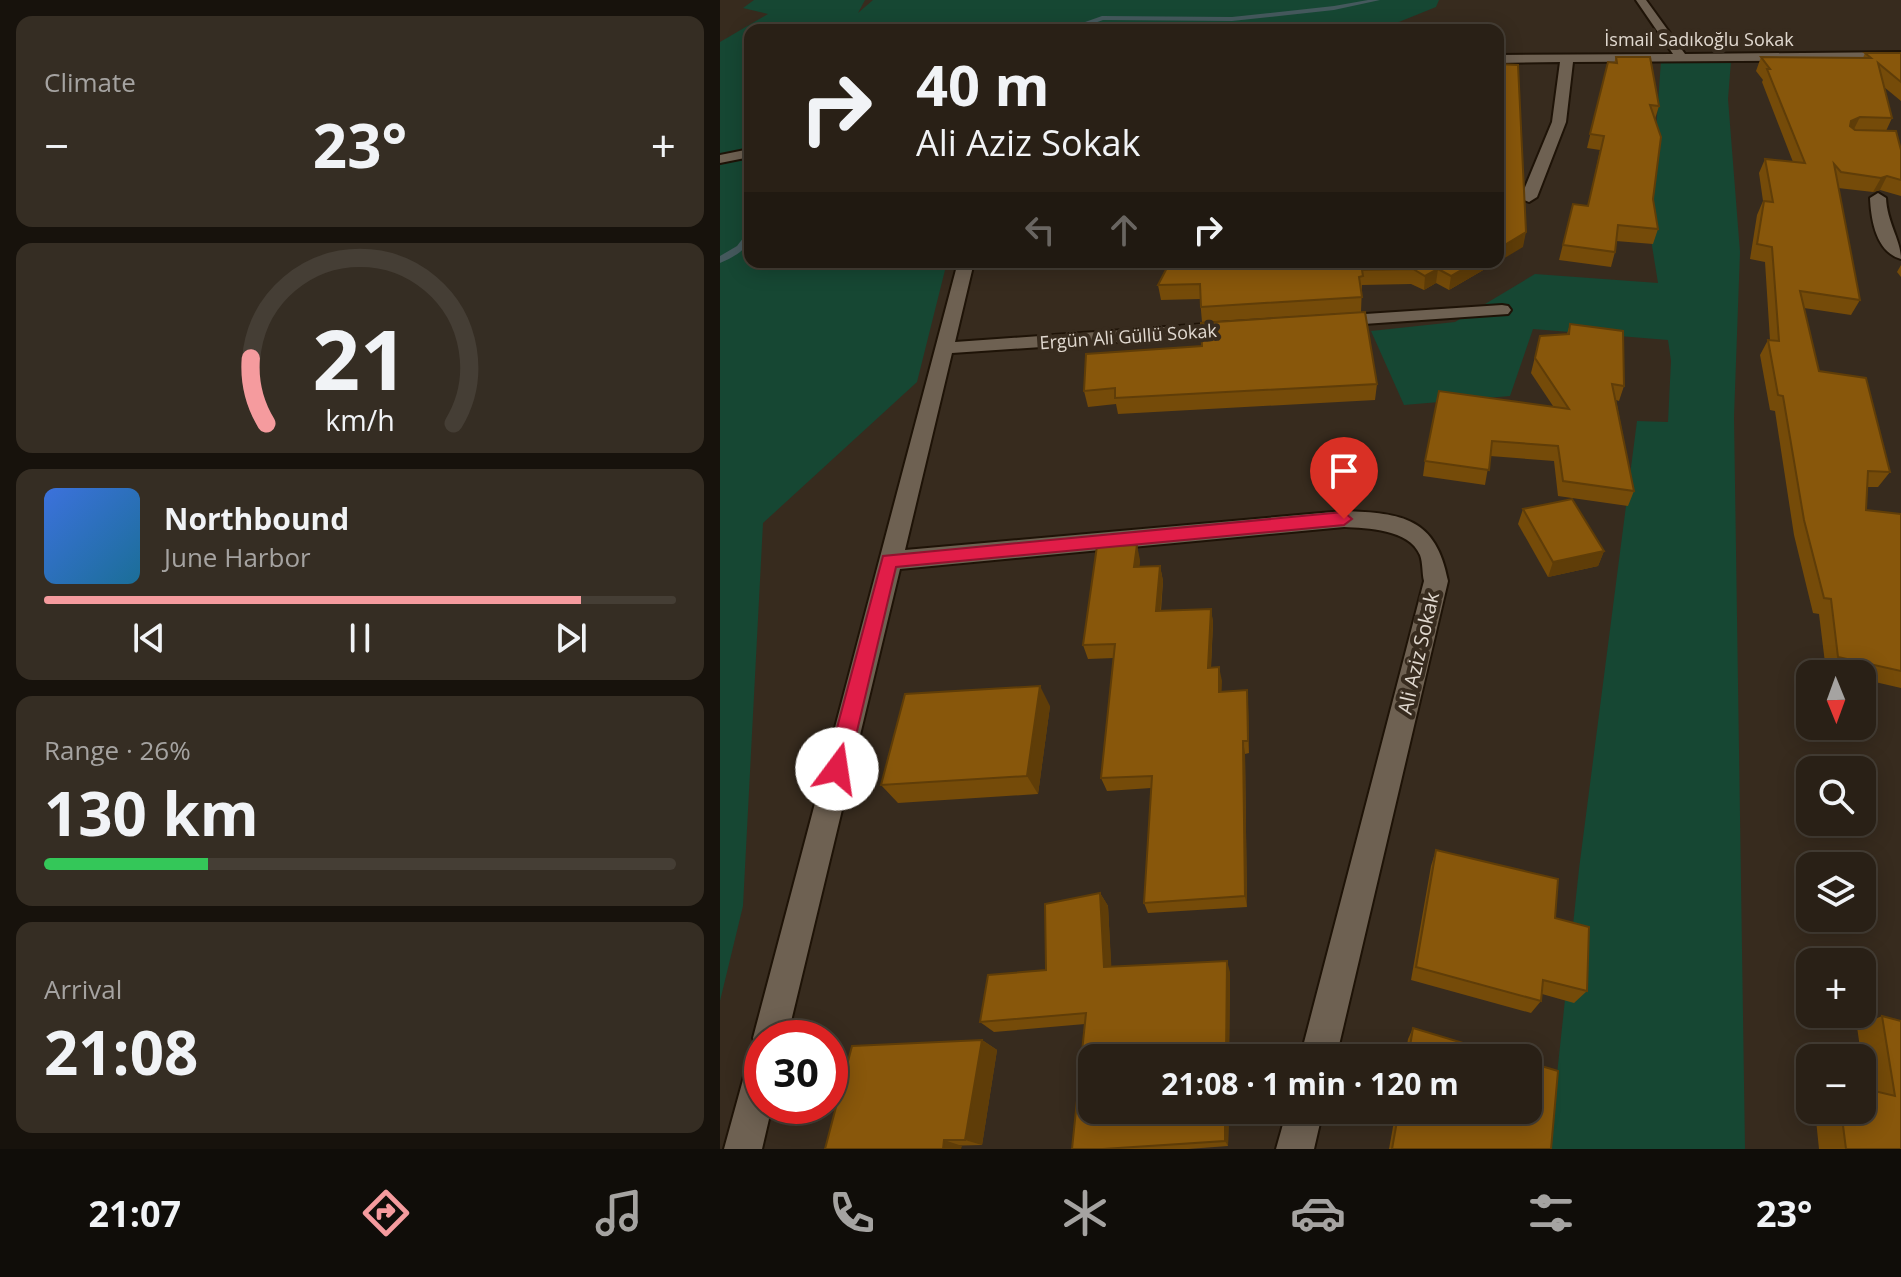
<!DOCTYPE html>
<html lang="en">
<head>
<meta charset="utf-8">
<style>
  :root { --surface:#292016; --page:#352d23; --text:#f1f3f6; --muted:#a5a3a1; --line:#453e35; --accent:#f59b9e }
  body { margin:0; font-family:"Open Sans",sans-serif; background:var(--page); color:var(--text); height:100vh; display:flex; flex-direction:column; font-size:30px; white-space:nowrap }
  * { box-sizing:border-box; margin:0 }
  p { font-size:26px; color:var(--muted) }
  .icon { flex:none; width:44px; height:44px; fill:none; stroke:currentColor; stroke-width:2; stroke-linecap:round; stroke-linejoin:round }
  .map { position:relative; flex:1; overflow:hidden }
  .drawer { display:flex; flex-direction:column; gap:16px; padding:16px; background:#17120c; width:720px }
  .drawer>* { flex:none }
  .banner { position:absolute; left:24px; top:24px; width:760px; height:244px; border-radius:16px; box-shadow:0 4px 20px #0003,0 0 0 2px var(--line); background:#292016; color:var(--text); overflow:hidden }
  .needle { width:52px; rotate:179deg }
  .buttons { position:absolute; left:1076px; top:660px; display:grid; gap:16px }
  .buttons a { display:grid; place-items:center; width:80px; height:80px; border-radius:16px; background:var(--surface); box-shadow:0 4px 20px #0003,0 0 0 2px var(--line); font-size:40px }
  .speed { position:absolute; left:24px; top:1020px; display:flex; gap:16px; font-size:40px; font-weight:700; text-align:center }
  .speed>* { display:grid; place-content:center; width:104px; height:104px; border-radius:50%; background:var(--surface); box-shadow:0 4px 20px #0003,0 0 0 2px var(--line); line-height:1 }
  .speed .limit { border:12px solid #d22; background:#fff; color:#111 }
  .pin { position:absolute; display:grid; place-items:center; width:68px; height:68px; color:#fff; margin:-82px -34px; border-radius:50% 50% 50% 0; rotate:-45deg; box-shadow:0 0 8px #0007 }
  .pin .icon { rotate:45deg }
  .me { position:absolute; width:88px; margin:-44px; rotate:14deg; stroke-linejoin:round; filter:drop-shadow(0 0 6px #0008) }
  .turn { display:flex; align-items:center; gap:28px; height:168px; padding:0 40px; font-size:36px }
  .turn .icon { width:104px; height:104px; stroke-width:2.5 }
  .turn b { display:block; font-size:56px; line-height:68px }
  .lanes { display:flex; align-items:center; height:76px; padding:0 40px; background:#0003; justify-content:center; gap:40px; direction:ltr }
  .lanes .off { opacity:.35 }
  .big { font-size:60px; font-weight:700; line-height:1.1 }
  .drawer .widget { flex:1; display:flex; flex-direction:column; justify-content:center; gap:12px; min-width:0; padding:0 28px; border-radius:16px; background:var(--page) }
  .drawer .dial { align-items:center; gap:0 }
  .dial svg { height:208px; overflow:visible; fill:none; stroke:var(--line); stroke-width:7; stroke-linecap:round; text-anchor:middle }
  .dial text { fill:var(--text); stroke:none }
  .song { display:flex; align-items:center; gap:24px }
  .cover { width:96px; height:96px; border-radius:12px; background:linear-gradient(135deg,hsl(220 70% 55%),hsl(200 70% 35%)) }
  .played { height:8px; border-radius:4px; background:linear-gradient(90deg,var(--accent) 85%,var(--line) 85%) }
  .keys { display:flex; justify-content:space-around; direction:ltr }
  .heat { display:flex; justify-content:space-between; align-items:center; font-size:44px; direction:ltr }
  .charge { height:12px; border-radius:6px; background:linear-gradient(90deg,#34c759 26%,var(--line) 0) }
  .trip { position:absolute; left:358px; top:1044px; width:464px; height:80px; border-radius:16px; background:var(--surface); box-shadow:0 4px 20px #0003,0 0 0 2px var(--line); font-weight:700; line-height:80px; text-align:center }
  .menu { display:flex; height:128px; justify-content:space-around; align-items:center; background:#100d09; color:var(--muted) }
  .menu .icon { width:56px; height:56px }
  .menu .selected { color:var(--accent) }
  .menu b { font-size:36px; color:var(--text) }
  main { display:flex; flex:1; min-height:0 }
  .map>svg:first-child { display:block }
</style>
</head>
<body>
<main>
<section class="drawer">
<div class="widget"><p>Climate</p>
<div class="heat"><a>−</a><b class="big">23°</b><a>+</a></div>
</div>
<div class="widget dial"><svg viewBox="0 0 100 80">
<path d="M14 69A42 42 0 1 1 86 69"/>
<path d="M14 69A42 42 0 0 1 8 44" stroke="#f59b9e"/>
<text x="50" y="56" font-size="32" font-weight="700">21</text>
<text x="50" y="72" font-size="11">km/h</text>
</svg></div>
<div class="widget">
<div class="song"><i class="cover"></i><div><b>Northbound</b><p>June Harbor</p></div></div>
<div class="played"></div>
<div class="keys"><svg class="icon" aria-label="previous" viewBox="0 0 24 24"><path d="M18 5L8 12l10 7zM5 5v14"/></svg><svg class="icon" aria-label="pause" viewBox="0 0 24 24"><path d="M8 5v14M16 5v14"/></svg><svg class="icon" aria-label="next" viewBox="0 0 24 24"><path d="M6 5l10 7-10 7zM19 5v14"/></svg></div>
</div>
<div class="widget"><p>Range · 26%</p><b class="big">130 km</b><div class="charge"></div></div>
<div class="widget"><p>Arrival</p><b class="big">21:08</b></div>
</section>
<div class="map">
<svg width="1181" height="1149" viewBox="0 0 1181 1149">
  <rect width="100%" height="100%" fill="#372b1e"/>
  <g fill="#164733">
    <path d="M34,0H145L138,13L153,0H719L716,7L659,30H30V262H227L197,382L43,523L23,906L0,1001V42L48,14L23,8Z"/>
    <path d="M941,61H1011L1008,99L1020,252L1014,417L1025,1149H829L859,869L917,421L948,422L951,361L948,340L813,329L790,396L684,405L651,331L735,322L815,274L938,283L929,227Z"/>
  </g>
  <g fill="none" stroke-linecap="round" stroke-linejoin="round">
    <g fill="#45595d" fill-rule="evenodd">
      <path d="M648,0H660L614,10L512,21L383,20L355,30H317L351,27L382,16L512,17L614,6Z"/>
      <path d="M27,233H30C30,249 14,257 0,263V256L17,246Z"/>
    </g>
    <g stroke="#1e1307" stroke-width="4">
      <g id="minor">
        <path d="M916,0H926L965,54L1181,52V60L853,62L846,122L817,197L809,202L804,200L801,197L832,122L840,62L778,63V55L953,54Z"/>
        <path d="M30,149V157L0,163V155Z"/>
        <path d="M1158,193L1166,198C1167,223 1181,240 1181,259C1156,252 1151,220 1150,198Z"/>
        <path d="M238,262H254L235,342L515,322L524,328L515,334L232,353L185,550L624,511C683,513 716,518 728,581L616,1058H580L704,581C702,573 703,563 700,555C689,529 647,528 624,527L180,569L67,1038H42V1052L38,1050L33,1038Z"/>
        <path d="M782,305L788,306L791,310L788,314L615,326L606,321L615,316Z"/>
        <path d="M42,1053V1106H52L42,1149H4L29,1058Z"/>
        <path d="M567,1110H603L594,1149H556Z"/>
      </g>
    </g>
    <use href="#minor" fill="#6e6152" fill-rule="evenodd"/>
  </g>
  <g fill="#754b09">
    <path d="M1145,53H1181V101L1164,87L1172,118L1166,131L1181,150V196L1160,190L1153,192L1118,188L1140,300L1131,315L1084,308L1099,371L1170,472L1158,487H1147L1146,510L1181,514V688L1142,679V674H1118L1106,671L1099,614L1093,613L1074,535L1055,411L1050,410L1040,355L1048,340H1050L1045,262L1030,259L1037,215L1043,201L1039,173L1045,159L1073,162L1042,82L1043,80L1036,71L1041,57L1143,58Z"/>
    <path d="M896,57L939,106L935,119L933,199L938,229L933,244L896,241L895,252L891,267L839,260L853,204L868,206L880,150L867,148L888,62L894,63Z"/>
    <path d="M450,262H777L729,290L716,283L704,290L691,284L642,285L641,312L482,322L480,299L441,300L438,285Z"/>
    <path d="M1181,265V277L1177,272Z"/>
    <path d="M850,324L904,386L899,401L896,400L914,491L908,506L838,496L834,461L770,456L765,485L703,476L705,461L833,406L811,373L820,336L847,334Z"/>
    <path d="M366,354L657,384L655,400L398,414L396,404L368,407L364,391Z"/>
    <path d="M803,509L884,551L878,566L828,577L798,524Z"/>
    <path d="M420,560L419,567L440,566L443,581L441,611L491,609L493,623L491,668L499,667L501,692L528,704L529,753L525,754L527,907L428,913L424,903L431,788L387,791L381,778L394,658L368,659L363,645Z"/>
    <path d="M330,706L318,794L178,803L161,785Z"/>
    <path d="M716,850L835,918L867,991L854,1003L822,994L821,1001L811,1013L691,980L711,866Z"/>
    <path d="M380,893L388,906L391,966L510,972L509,1058H372V1110H509L508,1146L468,1149H352L365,1024L274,1032L260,1022L326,970Z"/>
    <path d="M1162,1016L1181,1021V1149H1099L1095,1110H1142L1146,1089L1137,1027Z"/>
    <path d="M693,1028L793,1058H685L688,1039Z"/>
    <path d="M262,1040L277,1050L262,1145L105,1149Z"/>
    <path d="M676,1110H808L831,1149H669Z"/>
  </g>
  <g fill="#5f3d08">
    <path d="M1140,117L1133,131L1125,135L1131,121Z"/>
    <path d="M1167,176L1160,190L1153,192L1161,178Z"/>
    <path d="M806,232L803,247L778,262V249Z"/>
    <path d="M755,262H777L729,290L731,276Z"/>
    <path d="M718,269L716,283L704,290L705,276Z"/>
    <path d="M417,545L420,560L418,582L414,567Z"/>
    <path d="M884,551L878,566L828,577L833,562Z"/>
    <path d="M440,566L443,581L439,625L436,611Z"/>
    <path d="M491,609L493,623L490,682L488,668Z"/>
    <path d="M499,667L502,681L501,706L499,692Z"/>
    <path d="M320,686L330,706L318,794L307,776Z"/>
    <path d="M527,690L528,704L529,753L528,741Z"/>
    <path d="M523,741L525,754L527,907L525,896Z"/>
    <path d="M380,893L388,906L392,978L384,967Z"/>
    <path d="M507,961L510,972L509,1058H506Z"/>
    <path d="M262,1040L277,1050L262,1145L245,1140Z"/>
    <path d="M505,1110H509L508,1146L505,1141Z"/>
    <path d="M224,1140L242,1146L241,1149H223Z"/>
  </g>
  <g fill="#88570b" stroke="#5f3d08" stroke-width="2">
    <path d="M1145,53H1181V82L1158,63L1172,118L1140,117L1131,121L1130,126L1135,130L1176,131L1181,150V180L1167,176L1161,178L1121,172L1114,164L1140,300L1080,291L1099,371L1146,378L1170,472L1148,471L1146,510L1181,514V671L1118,657L1111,599L1104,598L1084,520L1063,396L1058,395L1048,340L1059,341L1052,247L1037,244L1044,201L1053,202L1045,159L1085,163L1047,69H1050L1041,57L1151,58Z"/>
    <path d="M896,57H930L939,106L930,105L941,137L933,199L938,229L898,225L895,252L843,245L853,204L868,206L884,136L870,134L888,62L897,63Z"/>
    <path d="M778,64L798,65L806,232L778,249Z"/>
    <path d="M450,262H755L731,276L718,269L705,276L693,269L642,270L643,276L639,277L642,297L481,307L480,284L438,285Z"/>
    <path d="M645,312L657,384L395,398V388L364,391L366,354L482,346L481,323Z"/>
    <path d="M850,324L903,331L904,386L892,384L914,491L843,481L838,446L772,441L769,470L705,461L719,391L849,409L815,358L820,336L849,334Z"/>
    <path d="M852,499L884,551L833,562L803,509Z"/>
    <path d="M417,545L414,567L440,566L436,611L491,609L488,668L499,667V692L527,690L528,741H523L525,896L424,903L432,776L381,778L395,644L363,645L377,546Z"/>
    <path d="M320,686L307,776L161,785L185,694Z"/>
    <path d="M716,850L838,879L835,918L869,927L867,991L823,980L821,1001L696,967Z"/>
    <path d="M380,893L384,967L507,961L506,1058H372V1110H505V1141L383,1149H352L366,1013L260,1022L268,975L326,970L325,904Z"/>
    <path d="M1162,1016L1181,1021V1149H1126L1121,1110H1142V1088L1175,1096Z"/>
    <path d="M693,1028L793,1058H688Z"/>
    <path d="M262,1040L245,1140H224L223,1149H105L132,1046Z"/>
    <path d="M808,1062L838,1071L831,1149H672L679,1110H808Z"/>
  </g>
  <path fill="#e11d48" stroke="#92132f" stroke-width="2" d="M624,512L632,519L624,525L176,567L128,769L125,776L117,779L109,776L106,769L163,556Z"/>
  <g text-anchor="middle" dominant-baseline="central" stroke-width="8" stroke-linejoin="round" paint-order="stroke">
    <g font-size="18" fill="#e1d9d0" stroke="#372b1e">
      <text x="979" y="39">İsmail Sadıkoğlu Sokak</text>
      <text transform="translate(408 336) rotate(-4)">Ergün Ali Güllü Sokak</text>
    </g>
    <g font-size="20" fill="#e1d9d0" stroke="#372b1e">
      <text transform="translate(698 653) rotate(-77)">Ali Aziz Sokak</text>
    </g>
  </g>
</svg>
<div class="buttons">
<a><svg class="needle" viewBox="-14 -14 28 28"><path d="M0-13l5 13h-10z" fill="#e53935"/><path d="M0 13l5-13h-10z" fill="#a5a3a1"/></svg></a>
<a><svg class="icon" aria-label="search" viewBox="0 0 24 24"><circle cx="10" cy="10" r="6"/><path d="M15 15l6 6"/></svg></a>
<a><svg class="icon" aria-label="layers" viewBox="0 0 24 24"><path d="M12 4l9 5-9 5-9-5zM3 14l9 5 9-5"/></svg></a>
<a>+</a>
<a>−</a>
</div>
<div class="speed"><div class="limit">30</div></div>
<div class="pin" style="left:624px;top:519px;background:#d93025"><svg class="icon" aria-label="arrive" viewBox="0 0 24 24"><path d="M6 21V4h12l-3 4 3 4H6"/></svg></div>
<svg class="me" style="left:117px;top:769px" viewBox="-20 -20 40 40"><circle r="19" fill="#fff"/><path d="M0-13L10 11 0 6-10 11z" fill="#e11d48"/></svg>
<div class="trip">21:08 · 1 min · 120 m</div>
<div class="banner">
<div class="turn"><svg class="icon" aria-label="right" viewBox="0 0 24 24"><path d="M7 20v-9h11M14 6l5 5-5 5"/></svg><div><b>40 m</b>Ali Aziz Sokak</div></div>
<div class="lanes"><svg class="icon off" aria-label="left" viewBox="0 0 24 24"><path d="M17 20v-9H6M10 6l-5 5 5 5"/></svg><svg class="icon off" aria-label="ahead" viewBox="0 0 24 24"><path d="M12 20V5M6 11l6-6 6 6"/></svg><svg class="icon" aria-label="right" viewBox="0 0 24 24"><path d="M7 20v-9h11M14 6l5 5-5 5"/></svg></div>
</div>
</div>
</main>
<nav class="menu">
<b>21:07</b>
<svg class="icon selected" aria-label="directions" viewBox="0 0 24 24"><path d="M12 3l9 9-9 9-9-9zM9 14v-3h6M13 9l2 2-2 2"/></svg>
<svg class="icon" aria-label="music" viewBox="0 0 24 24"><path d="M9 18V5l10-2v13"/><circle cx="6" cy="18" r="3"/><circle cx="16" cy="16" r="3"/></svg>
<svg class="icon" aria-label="phone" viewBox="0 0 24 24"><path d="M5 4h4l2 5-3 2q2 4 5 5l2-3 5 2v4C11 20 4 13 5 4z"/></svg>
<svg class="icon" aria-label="climate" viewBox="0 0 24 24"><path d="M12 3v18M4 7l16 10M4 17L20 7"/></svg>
<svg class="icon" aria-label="car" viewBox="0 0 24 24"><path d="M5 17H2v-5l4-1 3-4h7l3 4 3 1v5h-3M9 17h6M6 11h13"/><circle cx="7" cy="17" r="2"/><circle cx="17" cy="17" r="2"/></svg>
<svg class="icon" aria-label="filters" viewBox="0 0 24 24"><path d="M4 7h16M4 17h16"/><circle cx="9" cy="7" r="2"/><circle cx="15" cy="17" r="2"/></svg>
<b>23°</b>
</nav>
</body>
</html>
